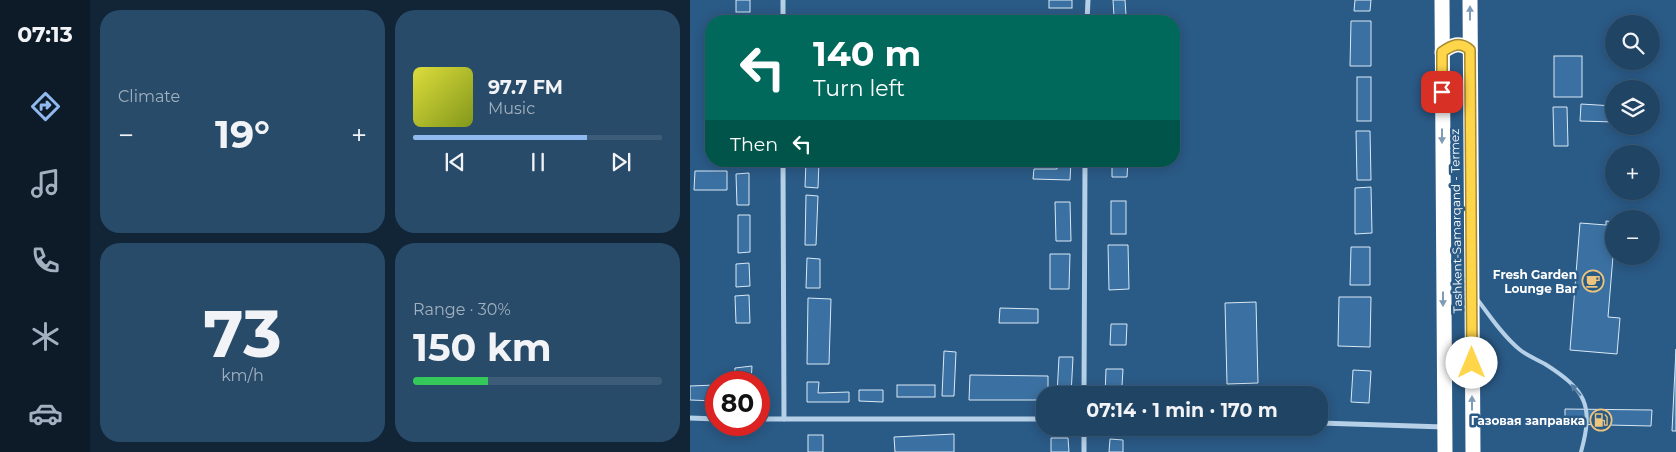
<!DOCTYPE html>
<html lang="en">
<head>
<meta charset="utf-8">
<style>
  :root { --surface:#204464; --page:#284b6a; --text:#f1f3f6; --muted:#a2b0bf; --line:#3d5c78; --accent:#90b9f0 }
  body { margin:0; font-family:Montserrat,sans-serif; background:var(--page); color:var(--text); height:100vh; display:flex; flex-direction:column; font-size:19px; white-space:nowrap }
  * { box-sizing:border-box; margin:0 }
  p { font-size:16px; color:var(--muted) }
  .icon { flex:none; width:28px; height:28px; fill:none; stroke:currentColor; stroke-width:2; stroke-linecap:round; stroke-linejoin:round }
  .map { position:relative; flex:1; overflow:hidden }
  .sheet { display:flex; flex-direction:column; gap:10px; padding:10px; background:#122537; width:600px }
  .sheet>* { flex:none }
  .banner { position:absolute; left:15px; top:15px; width:475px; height:152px; border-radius:20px; box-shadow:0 2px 12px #0003,0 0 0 1px var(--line); background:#00695c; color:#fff; overflow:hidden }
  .controls { position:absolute; left:915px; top:15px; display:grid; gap:10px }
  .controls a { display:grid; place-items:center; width:55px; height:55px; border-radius:50%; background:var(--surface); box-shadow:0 2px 12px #0003,0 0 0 1px var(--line); font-size:25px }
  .speed { position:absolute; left:15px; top:371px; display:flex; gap:10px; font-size:25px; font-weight:700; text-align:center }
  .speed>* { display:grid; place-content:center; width:65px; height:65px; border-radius:50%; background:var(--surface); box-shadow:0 2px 12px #0003,0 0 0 1px var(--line); line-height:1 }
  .speed .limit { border:8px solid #d22; background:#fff; color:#111 }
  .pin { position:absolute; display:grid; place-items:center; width:42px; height:42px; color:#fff; margin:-21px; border-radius:10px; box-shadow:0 2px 8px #0006 }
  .me { position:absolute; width:55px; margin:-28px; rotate:0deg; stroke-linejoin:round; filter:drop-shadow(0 0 4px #0008) }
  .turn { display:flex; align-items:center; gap:18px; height:105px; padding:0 25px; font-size:22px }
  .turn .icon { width:65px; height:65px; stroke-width:2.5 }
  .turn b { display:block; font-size:35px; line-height:42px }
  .then { display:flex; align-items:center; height:48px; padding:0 25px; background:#0003; gap:10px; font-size:19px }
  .big { font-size:38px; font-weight:700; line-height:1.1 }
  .sheet .widget { flex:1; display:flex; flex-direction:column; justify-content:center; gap:8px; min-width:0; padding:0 18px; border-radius:20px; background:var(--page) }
  .sheet .dial { align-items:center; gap:0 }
  .dial b { font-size:65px; line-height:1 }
  .song { display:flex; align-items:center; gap:15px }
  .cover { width:60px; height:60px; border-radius:8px; background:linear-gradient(135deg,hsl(60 70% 55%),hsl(70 70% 35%)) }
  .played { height:5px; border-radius:2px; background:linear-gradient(90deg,var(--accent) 70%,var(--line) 70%) }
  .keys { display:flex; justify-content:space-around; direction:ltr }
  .heat { display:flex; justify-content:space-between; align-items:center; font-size:28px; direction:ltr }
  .charge { height:8px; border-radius:4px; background:linear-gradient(90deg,#34c759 30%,var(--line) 0) }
  .sheet .tiles { flex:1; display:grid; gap:10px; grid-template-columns:repeat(2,1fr) }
  .trip { position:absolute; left:346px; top:386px; width:292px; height:50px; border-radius:20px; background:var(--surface); box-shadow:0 2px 12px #0003,0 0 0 1px var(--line); font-weight:700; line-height:50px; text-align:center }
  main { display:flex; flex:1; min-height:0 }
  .tab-bar { display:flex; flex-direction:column; width:90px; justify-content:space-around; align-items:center; background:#0d1b28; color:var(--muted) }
  .tab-bar .icon { width:35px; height:35px }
  .tab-bar .current { color:var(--accent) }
  .tab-bar b { font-size:22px; color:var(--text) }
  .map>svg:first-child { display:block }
</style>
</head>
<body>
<main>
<nav class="tab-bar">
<b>07:13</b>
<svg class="icon current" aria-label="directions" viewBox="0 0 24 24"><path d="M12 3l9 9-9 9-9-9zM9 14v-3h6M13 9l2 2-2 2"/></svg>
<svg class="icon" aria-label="music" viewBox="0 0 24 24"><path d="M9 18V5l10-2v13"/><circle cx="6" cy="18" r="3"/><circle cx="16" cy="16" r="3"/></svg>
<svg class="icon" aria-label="phone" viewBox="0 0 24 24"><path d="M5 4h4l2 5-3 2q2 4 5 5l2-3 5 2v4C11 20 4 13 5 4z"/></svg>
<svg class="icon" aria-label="climate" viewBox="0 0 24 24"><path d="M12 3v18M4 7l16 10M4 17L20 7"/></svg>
<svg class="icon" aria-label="car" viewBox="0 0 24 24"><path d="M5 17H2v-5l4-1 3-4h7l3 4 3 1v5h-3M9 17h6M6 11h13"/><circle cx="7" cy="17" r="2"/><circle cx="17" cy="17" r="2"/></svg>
</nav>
<section class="sheet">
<div class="tiles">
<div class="widget"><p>Climate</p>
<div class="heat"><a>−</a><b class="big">19°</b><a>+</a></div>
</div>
<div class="widget">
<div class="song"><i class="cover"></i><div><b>97.7 FM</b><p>Music</p></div></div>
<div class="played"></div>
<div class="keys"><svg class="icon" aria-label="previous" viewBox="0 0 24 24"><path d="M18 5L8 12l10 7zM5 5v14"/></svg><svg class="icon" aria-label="pause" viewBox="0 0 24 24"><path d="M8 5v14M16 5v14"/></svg><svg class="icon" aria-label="next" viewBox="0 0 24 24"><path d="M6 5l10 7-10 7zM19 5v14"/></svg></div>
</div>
<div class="widget dial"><b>73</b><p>km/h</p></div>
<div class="widget"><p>Range · 30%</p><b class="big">150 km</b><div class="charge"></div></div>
</div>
</section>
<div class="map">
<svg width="986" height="452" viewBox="0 0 986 452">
  <rect width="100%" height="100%" fill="#2a5a86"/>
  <g fill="#3b71a2" stroke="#d9e9f6">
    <rect x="46" y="0" width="14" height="12"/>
    <rect x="359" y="0" width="23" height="8"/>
    <path d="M423,0H435L436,15L424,16Z"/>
    <path d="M665,0H681L680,11H664Z"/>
    <path d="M117,16L130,17V21H117Z"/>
    <path d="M61,17V21H45V18Z"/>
    <rect x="359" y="18" width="21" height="3"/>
    <path d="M661,21H681V66H660Z"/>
    <rect x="864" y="56" width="28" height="41"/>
    <rect x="667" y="77" width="14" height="44"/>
    <path d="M891,104L924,106V122L890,121Z"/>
    <path d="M863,107H877L878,146H864Z"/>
    <path d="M666,131H680L681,180H667Z"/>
    <rect x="44" y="161" width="14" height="4"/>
    <path d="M116,161H129L128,188L115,187Z"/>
    <path d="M367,161H381L380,180L343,179L344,169H367Z"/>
    <path d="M422,161H438L437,177H422Z"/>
    <path d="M5,171H37V190H4Z"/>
    <path d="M59,173V205H47L46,174Z"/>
    <path d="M681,187L682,233L665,234V188Z"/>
    <path d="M116,195L128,196L126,245H115Z"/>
    <rect x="421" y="201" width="15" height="33"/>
    <path d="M365,202H380L381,241H366Z"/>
    <path d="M48,215H60V252L48,253Z"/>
    <path d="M916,221L924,222V244L918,317L930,318L927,354L880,350L890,223L916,225Z"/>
    <path d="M961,224H964L962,246H961Z"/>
    <path d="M418,245H438L439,289L419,290Z"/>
    <path d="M661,247H680V285H660Z"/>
    <path d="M360,254H380L379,289H360Z"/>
    <path d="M117,258L130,259V288H116Z"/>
    <path d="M59,263L60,286L46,287V264Z"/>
    <path d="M59,295L60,323H46L45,296Z"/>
    <path d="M649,297H681L680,347L648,346Z"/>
    <path d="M118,298L141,299L139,364H117Z"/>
    <path d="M566,302L568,383L537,384L535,303Z"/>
    <path d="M310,308L348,309V323H309Z"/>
    <path d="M421,324H437L436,345H420Z"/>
    <path d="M986,349V431H982Z"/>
    <path d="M254,351L266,352L264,396H252Z"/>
    <path d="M369,357H383L381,395H367Z"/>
    <path d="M62,366L61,382H44L45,368Z"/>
    <path d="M416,369H433L432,386L474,388V395H415Z"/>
    <path d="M663,370L681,371L679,403L661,402Z"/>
    <path d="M280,375L358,376V395H355V400H279Z"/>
    <path d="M117,382H129L128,393L159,392V402H117Z"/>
    <path d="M26,385V401L0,400V386Z"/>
    <rect x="207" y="385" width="38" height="12"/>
    <path d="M169,390H193V402L169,401Z"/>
    <path d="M875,409L962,410L961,426L875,424Z"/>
    <path d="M264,434V452H205L204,437Z"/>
    <rect x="118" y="435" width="15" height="17"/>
    <path d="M361,438H378L379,452H361Z"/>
    <path d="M420,439L433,440V452H419Z"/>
  </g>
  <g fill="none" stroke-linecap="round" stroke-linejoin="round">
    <path stroke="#b6d0e7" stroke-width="4" d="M787,299C800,316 812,335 829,349C836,355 846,359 855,364C896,390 904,405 891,452"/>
    <g stroke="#b6d0e7" stroke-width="5">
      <path d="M93,0V21"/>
      <path d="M397,21L398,0"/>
      <path d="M93,161L94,419"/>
      <path d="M394,395L395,161"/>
      <path d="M0,418L26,419"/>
      <path d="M69,419H355"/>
      <path d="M630,423L754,427"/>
      <path d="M394,452V428"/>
    </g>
    <g stroke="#fff" stroke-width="15">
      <path d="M752,0L755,452"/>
      <path d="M780,0L783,452"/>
      <path d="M752,52C762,45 770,41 780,50"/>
    </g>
  </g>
  <defs><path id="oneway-solid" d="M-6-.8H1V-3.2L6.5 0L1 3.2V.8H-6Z" transform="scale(1.25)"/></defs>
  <g fill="#7f9cb6">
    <use href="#oneway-solid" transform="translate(780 13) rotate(-90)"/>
    <use href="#oneway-solid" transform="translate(752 136) rotate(90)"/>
    <use href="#oneway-solid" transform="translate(753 299) rotate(90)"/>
    <use href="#oneway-solid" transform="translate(782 403) rotate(-90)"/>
  </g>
  <use fill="#547da3" href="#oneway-solid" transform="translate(886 390) rotate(-131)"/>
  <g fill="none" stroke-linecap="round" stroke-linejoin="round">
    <g stroke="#a68a30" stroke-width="12">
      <path id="route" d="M752,92V52C762,45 770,41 780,50L782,363"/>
    </g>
    <use href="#route" stroke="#ffd54a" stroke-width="9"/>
  </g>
  <defs>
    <g id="cafe-ring" transform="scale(1.125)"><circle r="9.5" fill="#2a5a86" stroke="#eec57e" stroke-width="1.5"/><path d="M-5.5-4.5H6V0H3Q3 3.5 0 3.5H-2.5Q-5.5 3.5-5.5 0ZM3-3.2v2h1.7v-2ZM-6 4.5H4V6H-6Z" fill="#eec57e"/></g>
    <g id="fuel-ring" transform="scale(1.125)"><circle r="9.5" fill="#2a5a86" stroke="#eec57e" stroke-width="1.5"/><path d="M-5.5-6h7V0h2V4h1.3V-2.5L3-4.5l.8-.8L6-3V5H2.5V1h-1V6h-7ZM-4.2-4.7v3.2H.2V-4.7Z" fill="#eec57e"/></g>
  </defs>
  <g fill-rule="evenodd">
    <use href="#cafe-ring" x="903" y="281"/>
    <use href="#fuel-ring" x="911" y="420"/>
  </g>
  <g text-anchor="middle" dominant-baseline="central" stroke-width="5" stroke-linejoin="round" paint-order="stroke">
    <g font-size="12" fill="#fff" stroke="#2a5a86">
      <text transform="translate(766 221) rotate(-91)">Tashkent-Samarqand - Termez</text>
    </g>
    <g font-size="12" font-weight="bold" fill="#fff" stroke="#2a5a86" text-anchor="end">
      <text x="887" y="274">Fresh Garden<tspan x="887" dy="14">Lounge Bar</tspan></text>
      <text x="895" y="420">Газовая заправка</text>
    </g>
  </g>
</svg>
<div class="controls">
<a><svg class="icon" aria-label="search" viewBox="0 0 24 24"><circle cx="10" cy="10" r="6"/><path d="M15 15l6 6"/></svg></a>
<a><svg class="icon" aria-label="layers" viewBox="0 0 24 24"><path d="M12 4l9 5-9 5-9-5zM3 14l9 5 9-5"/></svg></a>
<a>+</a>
<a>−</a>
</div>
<div class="speed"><div class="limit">80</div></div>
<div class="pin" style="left:752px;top:92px;background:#d93025"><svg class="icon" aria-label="arrive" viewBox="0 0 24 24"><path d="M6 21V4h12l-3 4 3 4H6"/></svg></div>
<svg class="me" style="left:782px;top:363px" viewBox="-20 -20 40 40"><circle r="19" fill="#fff"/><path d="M0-13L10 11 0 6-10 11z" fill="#ffd54a"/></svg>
<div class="trip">07:14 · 1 min · 170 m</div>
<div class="banner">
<div class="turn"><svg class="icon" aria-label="left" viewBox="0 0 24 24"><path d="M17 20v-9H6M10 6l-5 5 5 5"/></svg><div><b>140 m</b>Turn left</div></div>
<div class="then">Then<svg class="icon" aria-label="left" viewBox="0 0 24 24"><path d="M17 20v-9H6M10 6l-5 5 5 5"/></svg></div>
</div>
</div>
</main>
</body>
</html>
